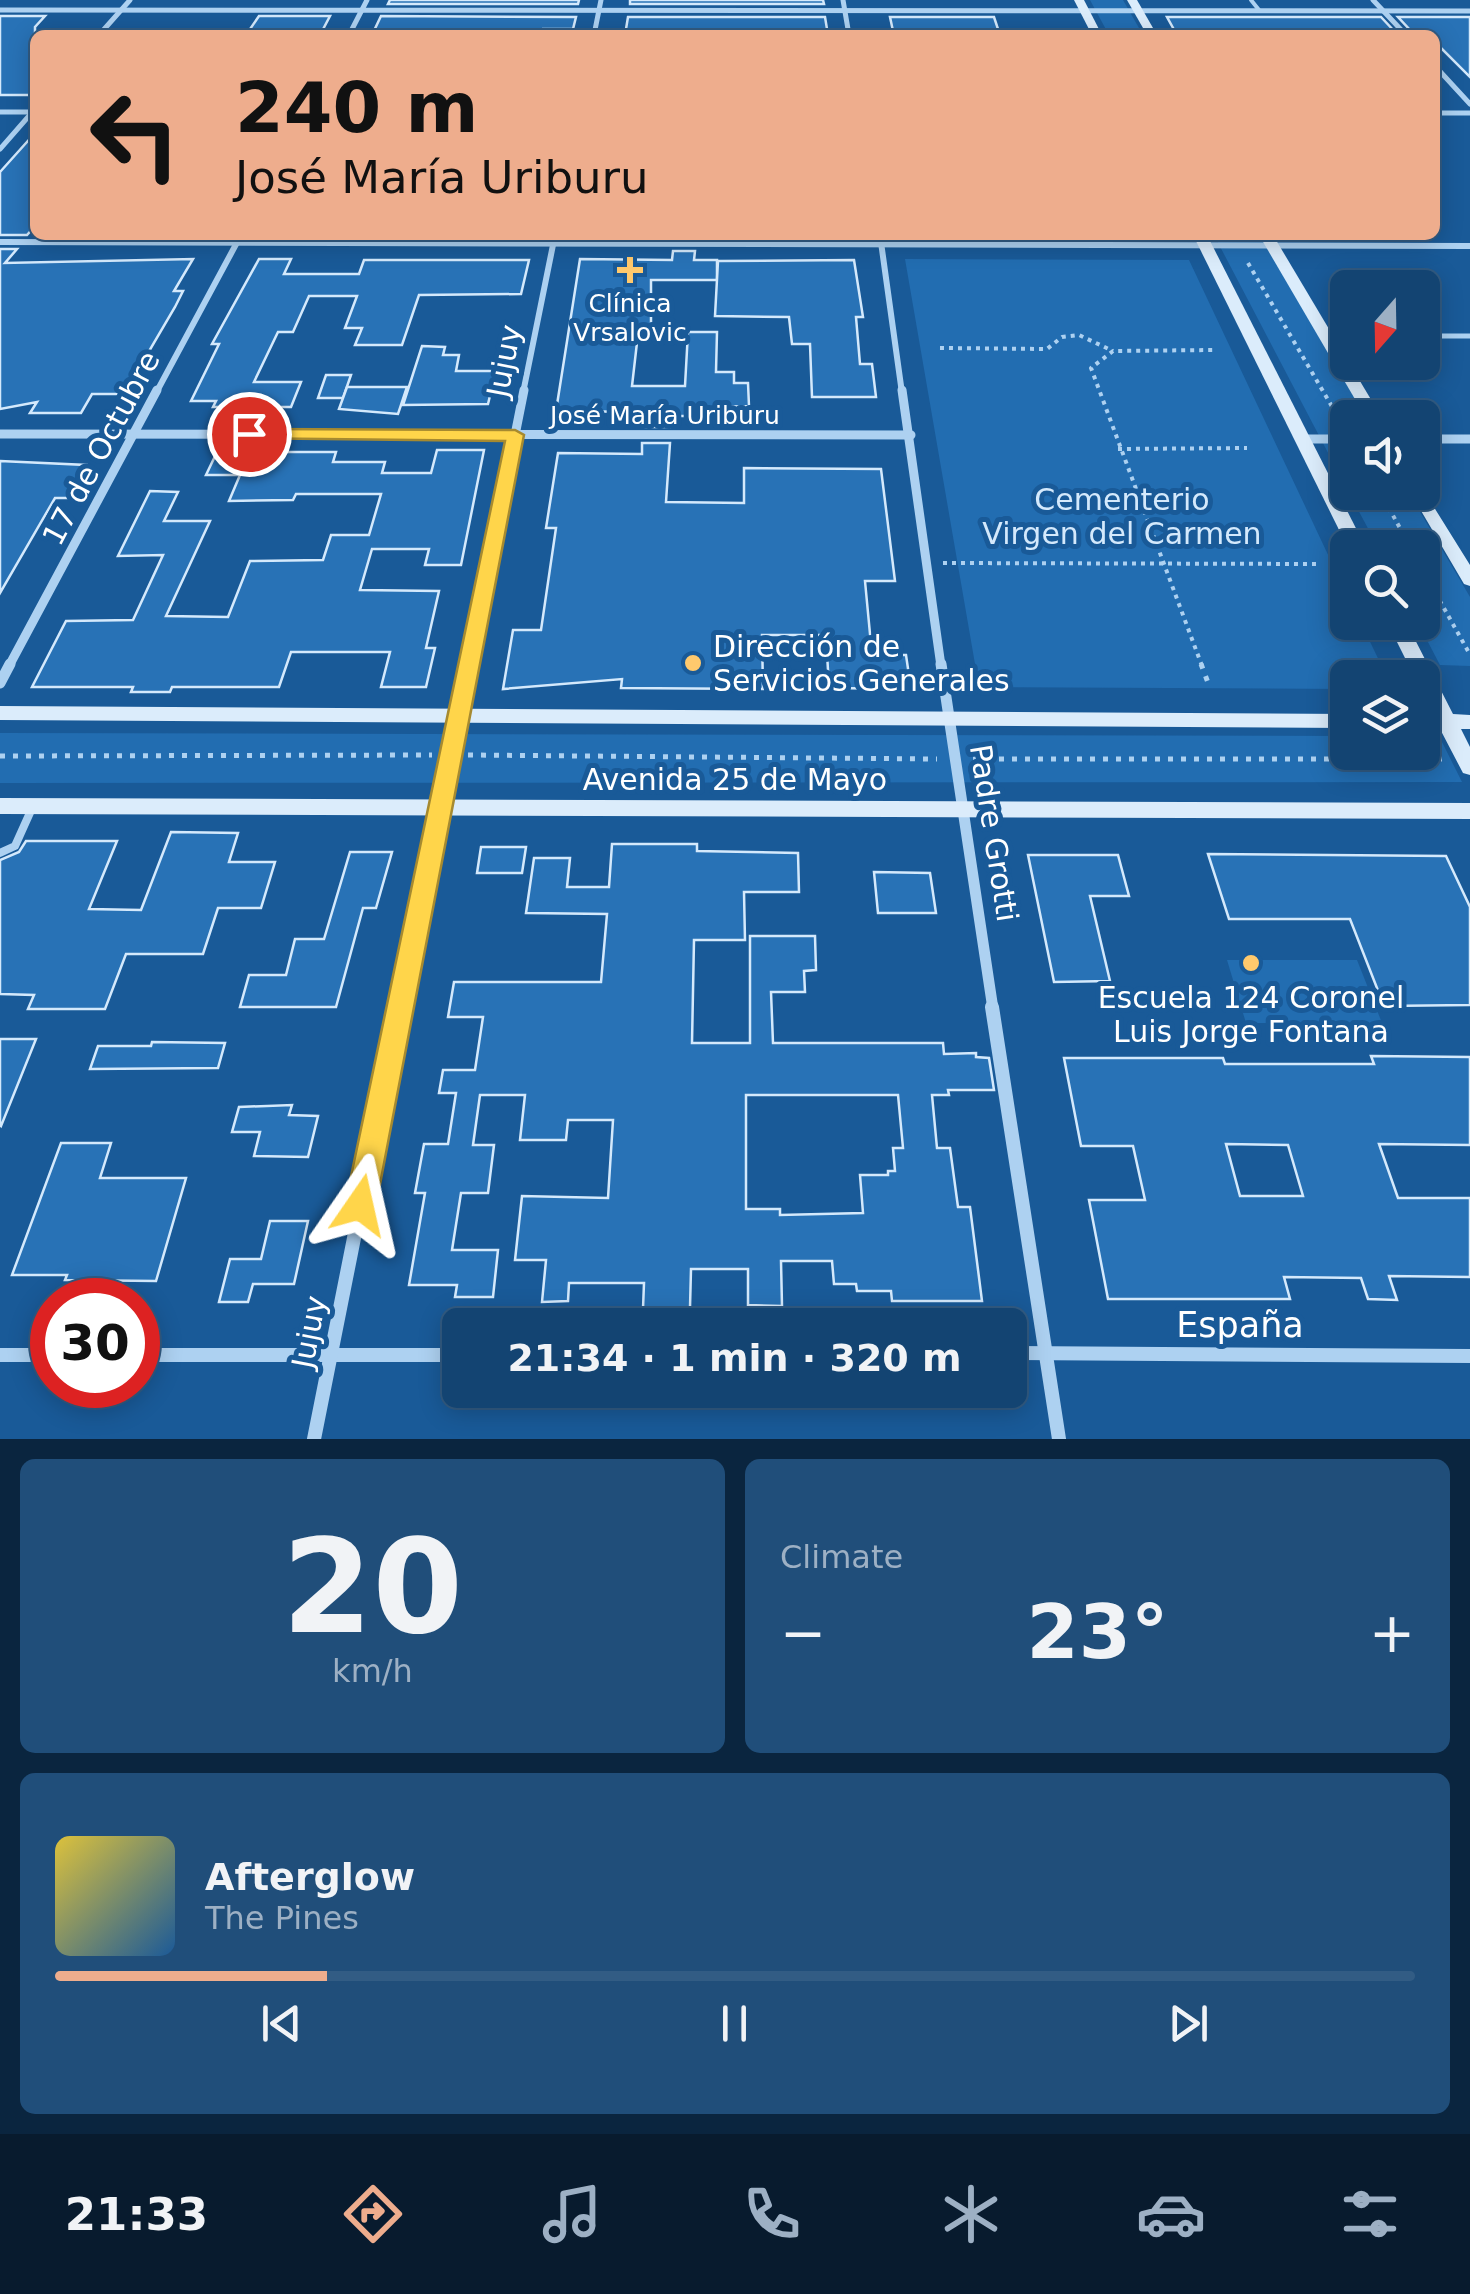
<!DOCTYPE html>
<html lang="en">
<head>
<meta charset="utf-8">
<style>
  :root { --surface:#134472; --page:#204e7a; --text:#f1f3f6; --muted:#9db0c4; --line:#325c84; --accent:#eead8d }
  body { margin:0; font-family:"DejaVu Sans",sans-serif; background:var(--page); color:var(--text); height:100vh; display:flex; flex-direction:column; font-size:38px; white-space:nowrap }
  * { box-sizing:border-box; margin:0 }
  p { font-size:32px; color:var(--muted) }
  .icon { flex:none; width:55px; height:55px; fill:none; stroke:currentColor; stroke-width:2; stroke-linecap:round; stroke-linejoin:round }
  .map { position:relative; height:1439px; overflow:hidden }
  .sheet { display:flex; flex-direction:column; gap:20px; padding:20px; background:#0a253f; flex:1 }
  .sheet>* { flex:none }
  .banner { position:absolute; left:30px; top:30px; width:1410px; height:210px; border-radius:15px; box-shadow:0 5px 25px #0003,0 0 0 2px var(--line); background:#eead8d; color:#111; overflow:hidden }
  .needle { width:65px; rotate:200deg }
  .buttons { position:absolute; left:1330px; top:270px; display:grid; gap:20px }
  .buttons a { display:grid; place-items:center; width:110px; height:110px; border-radius:15px; background:var(--surface); box-shadow:0 5px 25px #0003,0 0 0 2px var(--line); font-size:50px }
  .speed { position:absolute; left:30px; top:1278px; display:flex; gap:20px; font-size:50px; font-weight:700; text-align:center }
  .speed>* { display:grid; place-content:center; width:130px; height:130px; border-radius:50%; background:var(--surface); box-shadow:0 5px 25px #0003,0 0 0 2px var(--line); line-height:1 }
  .speed .limit { border:15px solid #d22; background:#fff; color:#111 }
  .pin { position:absolute; display:grid; place-items:center; width:85px; height:85px; color:#fff; margin:-42px; border:5px solid #fff; border-radius:50%; box-shadow:0 2px 10px #0007 }
  .me { position:absolute; width:110px; margin:-55px; rotate:11deg; stroke-linejoin:round; filter:drop-shadow(0 0 8px #0008) }
  .turn { display:flex; align-items:center; gap:35px; height:210px; padding:0 40px; font-size:45px }
  .turn .icon { width:130px; height:130px; stroke-width:2.5 }
  .turn b { display:block; font-size:70px; line-height:85px }
  .big { font-size:75px; font-weight:700; line-height:1.1 }
  .sheet .widget { flex:1; display:flex; flex-direction:column; justify-content:center; gap:15px; min-width:0; padding:0 35px; border-radius:15px; background:var(--page) }
  .sheet .dial { align-items:center; gap:0 }
  .dial b { font-size:130px; line-height:1 }
  .song { display:flex; align-items:center; gap:30px }
  .cover { width:120px; height:120px; border-radius:15px; background:linear-gradient(135deg,hsl(50 70% 55%),hsl(210 70% 35%)) }
  .played { height:10px; border-radius:5px; background:linear-gradient(90deg,var(--accent) 20%,var(--line) 20%) }
  .keys { display:flex; justify-content:space-around; direction:ltr }
  .heat { display:flex; justify-content:space-between; align-items:center; font-size:55px; direction:ltr }
  .sheet .tiles { flex:1; display:grid; gap:20px; grid-template-columns:1fr 1fr }
  .widget:last-child { grid-column:span 2 }
  .trip { position:absolute; left:442px; top:1308px; width:585px; height:100px; border-radius:15px; background:var(--surface); box-shadow:0 5px 25px #0003,0 0 0 2px var(--line); font-weight:700; line-height:100px; text-align:center }
  .tab-bar { display:flex; height:160px; justify-content:space-around; align-items:center; background:#081b2e; color:var(--muted) }
  .tab-bar .icon { width:70px; height:70px }
  .tab-bar .active { color:var(--accent) }
  .tab-bar b { font-size:45px; color:var(--text) }
  .map>svg:first-child { display:block }
</style>
</head>
<body>
<div class="map">
<svg width="1470" height="1439" viewBox="0 0 1470 1439">
  <rect width="100%" height="100%" fill="#195a98"/>
  <g fill="#226db1">
    <path d="M1090,0H1123L1143,35H1109Z"/>
    <path d="M1214,235H1260L1366,417L1348,418L1347,489Z"/>
    <path d="M905,259L1189,260L1347,595L1348,622L1361,623L1387,677L1348,678L1347,689L979,687Z"/>
    <path d="M1349,493H1409L1470,597V666L1440,665L1418,623L1422,622V548L1378,547Z"/>
    <path d="M0,733L1347,736L1348,752H1422L1423,736H1439L1462,782L0,783Z"/>
    <path d="M1227,960H1357L1382,1023H1246Z"/>
  </g>
  <g fill="#2872b6" stroke="#d4e9fc" stroke-width="2.5" fill-rule="evenodd">
    <path d="M390,0H579L578,4H388Z"/>
    <path d="M630,0H823L824,4H630Z"/>
    <path d="M0,16H45L35,27V95H0Z"/>
    <path d="M259,16H330L320,35H246Z"/>
    <path d="M381,16L576,17L573,29H543L542,33L372,35Z"/>
    <path d="M628,17H825L828,35H625Z"/>
    <path d="M890,17H994L1000,35H904L903,31H893Z"/>
    <path d="M1167,17H1381L1395,32L1177,35Z"/>
    <path d="M1398,17H1470V77L1435,42V35L1412,32Z"/>
    <path d="M35,133V226L27,235H0V172Z"/>
    <path d="M0,249H17L5,263L193,259L174,291H183L175,307L124,394H92L81,413H30L37,402L0,409Z"/>
    <path d="M673,251H695L694,260H717V280H651V325H639L632,386H685L688,332H717L716,372H734V383H748L749,406L717,407V416H671L670,427H643L644,412L556,411L580,259L672,260Z"/>
    <path d="M259,259H291L284,274H359L364,260H529L521,294L419,295L402,345H355L362,328H345L357,296H309L293,332H278L254,382H301L291,407H213L216,401H191L219,344H212Z"/>
    <path d="M854,260L863,317H856L860,364H872L876,397H812L810,344H792L789,317L715,316L718,261Z"/>
    <path d="M422,346L445,347L443,355H459L456,371H496L488,404L403,405Z"/>
    <path d="M326,375H351L343,398H318Z"/>
    <path d="M347,387H407L398,414L339,409Z"/>
    <path d="M642,443H670L666,502L744,503V468L881,469L895,581H865L872,655H906L911,689L829,688L826,635H762L763,689L621,688L622,679L503,689L513,630H541L556,528H546L558,453L642,454Z"/>
    <path d="M286,448L285,452H336L333,462H385L382,473H431L437,450H484L461,565H425L429,549H372L360,590L439,591L426,648H435L426,687H381L390,652H291L279,687H172L170,692H131L133,687H32L66,621L133,620L163,555L118,556L150,491L178,492L164,521H210L166,616L228,617L250,561L323,560L331,535H369L381,494H296L293,500L229,501L240,475H206L218,450Z"/>
    <path d="M0,461L86,465L68,498H55L0,593Z"/>
    <path d="M171,832L238,833L229,862H275L261,908H218L203,954H126L105,1009H28L34,995L0,994V860L19,852L26,841H117L89,909L141,910Z"/>
    <path d="M612,844H697V851L798,853L799,892H744L745,940H694L692,1043H750V936H815L816,970L804,971L805,992H771L773,1043H943L944,1054L976,1053V1057L989,1058L994,1090H948L949,1095H932L937,1148H950L958,1207H970L982,1301H892L891,1291H857L856,1284H834L832,1261H781L782,1306L748,1305V1269H691L690,1308L643,1309L644,1283H569L568,1301L542,1302L546,1260H515L522,1196L608,1198L613,1120H568L566,1140H520L525,1095H480L473,1145H494L488,1193H461L452,1250H498L493,1297H455L457,1285H409L425,1193H415L424,1144H448L456,1093H439L443,1070H475L483,1017H448L454,982H601L607,914L526,913L534,858H570L567,887H609ZM746,1095H898L903,1148H893L895,1171H888V1175H860L863,1213L780,1215V1209H746Z"/>
    <path d="M481,847H526L522,873H477Z"/>
    <path d="M350,852H392L376,908H363L336,1007H240L249,975H286L295,939H324Z"/>
    <path d="M1208,854L1446,856L1470,907V1005L1384,1006L1350,919H1229Z"/>
    <path d="M1028,855H1118L1129,896H1090L1110,981L1054,982Z"/>
    <path d="M874,872L930,873L936,913H878Z"/>
    <path d="M0,1039H36L1,1126L0,1125Z"/>
    <path d="M152,1042L225,1043L218,1068L90,1069L98,1046H151Z"/>
    <path d="M1371,1056L1470,1057V1145L1379,1144L1398,1198H1470V1277L1389,1276L1397,1300L1368,1299L1361,1278L1284,1277L1290,1299H1108L1089,1200H1145L1133,1146H1081L1064,1058H1223L1225,1064H1374ZM1226,1144L1288,1145L1303,1196H1240Z"/>
    <path d="M292,1105L289,1115L318,1116L308,1157L254,1156L260,1132H232L239,1107Z"/>
    <path d="M61,1143H111L100,1178H186L156,1281L65,1280L67,1275H12Z"/>
    <path d="M270,1221H308L294,1284H253L248,1302H219L230,1259H261Z"/>
  </g>
  <g fill="none" stroke-linecap="round" stroke-linejoin="round">
    <g stroke="#add1f1" stroke-width="4" stroke-dasharray="4 5" stroke-linecap="butt">
      <path d="M1248,263L1341,422"/>
      <path d="M940,348L1047,349L1062,337L1079,335L1113,351"/>
      <path d="M1118,449L1247,448"/>
      <path d="M1380,492L1411,548"/>
      <path d="M943,563L1320,564"/>
      <path d="M1422,569L1468,651"/>
      <path d="M1202,666L1091,368L1113,351L1213,350"/>
    </g>
    <g stroke="#add1f1" stroke-width="5" stroke-dasharray="5 8" stroke-linecap="butt">
      <path d="M1201,664L1210,688"/>
      <path d="M468,755L937,759"/>
      <path d="M0,756L432,755"/>
      <path d="M973,759H1442"/>
    </g>
    <path stroke="#add1f1" stroke-width="4" d="M1251,0L1259,10"/>
    <g stroke="#add1f1" stroke-width="5">
      <path d="M1422,336H1470"/>
      <path d="M1325,337L1348,336"/>
    </g>
    <path stroke="#add1f1" stroke-width="8" d="M0,853L15,846L33,806"/>
    <g stroke="#add1f1" stroke-width="5">
      <path d="M843,0L849,35"/>
      <path d="M1373,0L1406,35"/>
      <path d="M0,10L1470,11"/>
      <path d="M99,35L130,0"/>
      <path d="M349,35L367,0"/>
      <path d="M594,35L601,0"/>
      <path d="M1435,66L1470,104"/>
      <path d="M0,112H34"/>
      <path d="M1435,113H1470"/>
      <path d="M0,149L35,109"/>
    </g>
    <g stroke="#add1f1" stroke-width="6">
      <path d="M880,235L902,393"/>
      <path d="M0,242L1470,246"/>
      <path d="M156,393L241,235"/>
      <path d="M523,393L555,235"/>
    </g>
    <g stroke="#add1f1" stroke-width="9">
      <path d="M902,390L941,666"/>
      <path d="M0,434L911,435"/>
      <path d="M1301,439H1348"/>
      <path d="M1422,439H1470"/>
      <path d="M9,666L157,390"/>
      <path d="M469,666L524,390"/>
    </g>
    <g stroke="#add1f1" stroke-width="11">
      <path d="M941,664L993,1009"/>
      <path d="M0,683L10,664"/>
      <path d="M400,1009L469,664"/>
    </g>
    <g stroke="#add1f1" stroke-width="14">
      <path d="M992,1007L1059,1439"/>
      <path d="M1010,1353L1470,1356"/>
      <path d="M0,1355H52"/>
      <path d="M138,1355H460"/>
      <path d="M314,1439L400,1007"/>
    </g>
    <g fill="#dbecfb" fill-rule="evenodd">
      <path d="M1074,0H1084L1102,35H1092Z"/>
      <path d="M1127,0H1137L1157,35H1147Z"/>
      <path d="M1193,235H1207L1366,548H1348Z"/>
      <path d="M1259,235H1273L1382,418H1366Z"/>
      <path d="M1422,488L1470,565V586L1464,584L1410,492H1422Z"/>
      <path d="M1387,622H1406L1453,714L1470,715V729H1461L1470,747V775L1463,773L1440,729L1422,728V714H1433L1422,693V678H1415Z"/>
      <path d="M0,706L1348,714V728L0,720Z"/>
      <path d="M0,798L1470,803V819L0,814Z"/>
    </g>
  </g>
  <path fill="#ffd54a" stroke="#a68a30" stroke-width="2.5" d="M249,429L515,430L524,435L376,1205L371,1215L360,1220L350,1215L345,1205L505,441L242,438V431Z"/>
  <g fill="#ffc96d" stroke="#195a98" stroke-width="4">
    <path d="M625 255h10v10h10v10h-10v10h-10v-10h-10v-10h10z"/>
    <circle cx="693" cy="663" r="10"/>
    <circle cx="1251" cy="963" r="10"/>
  </g>
  <g text-anchor="middle" dominant-baseline="central" stroke-width="10" stroke-linejoin="round" paint-order="stroke">
    <g font-size="25" fill="#fff" stroke="#195a98">
      <text x="630" y="303">Clínica<tspan x="630" dy="29">Vrsalovic</tspan></text>
    </g>
    <g font-size="25" fill="#fff" stroke="#195a98">
      <text x="665" y="415">José María Uriburu</text>
    </g>
    <g font-size="30" fill="#fff" stroke="#195a98">
      <text transform="translate(504 361) rotate(-79)">Jujuy</text>
      <text transform="translate(101 448) rotate(-62)">17 de Octubre</text>
      <text x="735" y="779">Avenida 25 de Mayo</text>
      <text transform="translate(994 833) rotate(81)">Padre Grotti</text>
      <text transform="translate(309 1332) rotate(-79)">Jujuy</text>
    </g>
    <g font-size="30" fill="#d4e9fc" stroke="#195a98">
      <text x="1122" y="499">Cementerio<tspan x="1122" dy="34">Virgen del Carmen</tspan></text>
    </g>
    <g font-size="30" fill="#fff" stroke="#195a98" text-anchor="start">
      <text x="713" y="646">Dirección de<tspan x="713" dy="34">Servicios Generales</tspan></text>
      <text x="1251" y="997" text-anchor="middle">Escuela 124 Coronel<tspan x="1251" dy="34">Luis Jorge Fontana</tspan></text>
    </g>
    <g font-size="35" fill="#fff" stroke="#195a98">
      <text x="1240" y="1325">España</text>
    </g>
  </g>
</svg>
<div class="buttons">
<a><svg class="needle" viewBox="-14 -14 28 28"><path d="M0-13l5 13h-10z" fill="#e53935"/><path d="M0 13l5-13h-10z" fill="#9db0c4"/></svg></a>
<a><svg class="icon" aria-label="sound" viewBox="0 0 24 24"><path d="M4 9h4l5-4v14l-5-4H4zM17 9q2 3 0 6"/></svg></a>
<a><svg class="icon" aria-label="search" viewBox="0 0 24 24"><circle cx="10" cy="10" r="6"/><path d="M15 15l6 6"/></svg></a>
<a><svg class="icon" aria-label="layers" viewBox="0 0 24 24"><path d="M12 4l9 5-9 5-9-5zM3 14l9 5 9-5"/></svg></a>
</div>
<div class="speed"><div class="limit">30</div></div>
<div class="pin" style="left:249px;top:434px;background:#d93025"><svg class="icon" aria-label="arrive" viewBox="0 0 24 24"><path d="M6 21V4h12l-3 4 3 4H6"/></svg></div>
<svg class="me" style="left:360px;top:1205px" viewBox="-20 -20 40 40"><path d="M0-17L14 15 0 8-14 15z" fill="#ffd54a" stroke="#fff" stroke-width="4"/></svg>
<div class="trip">21:34 · 1 min · 320 m</div>
<div class="banner">
<div class="turn"><svg class="icon" aria-label="left" viewBox="0 0 24 24"><path d="M17 20v-9H6M10 6l-5 5 5 5"/></svg><div><b>240 m</b>José María Uriburu</div></div>
</div>
</div>
<section class="sheet">
<div class="tiles">
<div class="widget dial"><b>20</b><p>km/h</p></div>
<div class="widget"><p>Climate</p>
<div class="heat"><a>−</a><b class="big">23°</b><a>+</a></div>
</div>
<div class="widget">
<div class="song"><i class="cover"></i><div><b>Afterglow</b><p>The Pines</p></div></div>
<div class="played"></div>
<div class="keys"><svg class="icon" aria-label="previous" viewBox="0 0 24 24"><path d="M18 5L8 12l10 7zM5 5v14"/></svg><svg class="icon" aria-label="pause" viewBox="0 0 24 24"><path d="M8 5v14M16 5v14"/></svg><svg class="icon" aria-label="next" viewBox="0 0 24 24"><path d="M6 5l10 7-10 7zM19 5v14"/></svg></div>
</div>
</div>
</section>
<nav class="tab-bar">
<b>21:33</b>
<svg class="icon active" aria-label="directions" viewBox="0 0 24 24"><path d="M12 3l9 9-9 9-9-9zM9 14v-3h6M13 9l2 2-2 2"/></svg>
<svg class="icon" aria-label="music" viewBox="0 0 24 24"><path d="M9 18V5l10-2v13"/><circle cx="6" cy="18" r="3"/><circle cx="16" cy="16" r="3"/></svg>
<svg class="icon" aria-label="phone" viewBox="0 0 24 24"><path d="M5 4h4l2 5-3 2q2 4 5 5l2-3 5 2v4C11 20 4 13 5 4z"/></svg>
<svg class="icon" aria-label="climate" viewBox="0 0 24 24"><path d="M12 3v18M4 7l16 10M4 17L20 7"/></svg>
<svg class="icon" aria-label="car" viewBox="0 0 24 24"><path d="M5 17H2v-5l4-1 3-4h7l3 4 3 1v5h-3M9 17h6M6 11h13"/><circle cx="7" cy="17" r="2"/><circle cx="17" cy="17" r="2"/></svg>
<svg class="icon" aria-label="filters" viewBox="0 0 24 24"><path d="M4 7h16M4 17h16"/><circle cx="9" cy="7" r="2"/><circle cx="15" cy="17" r="2"/></svg>
</nav>
</body>
</html>
